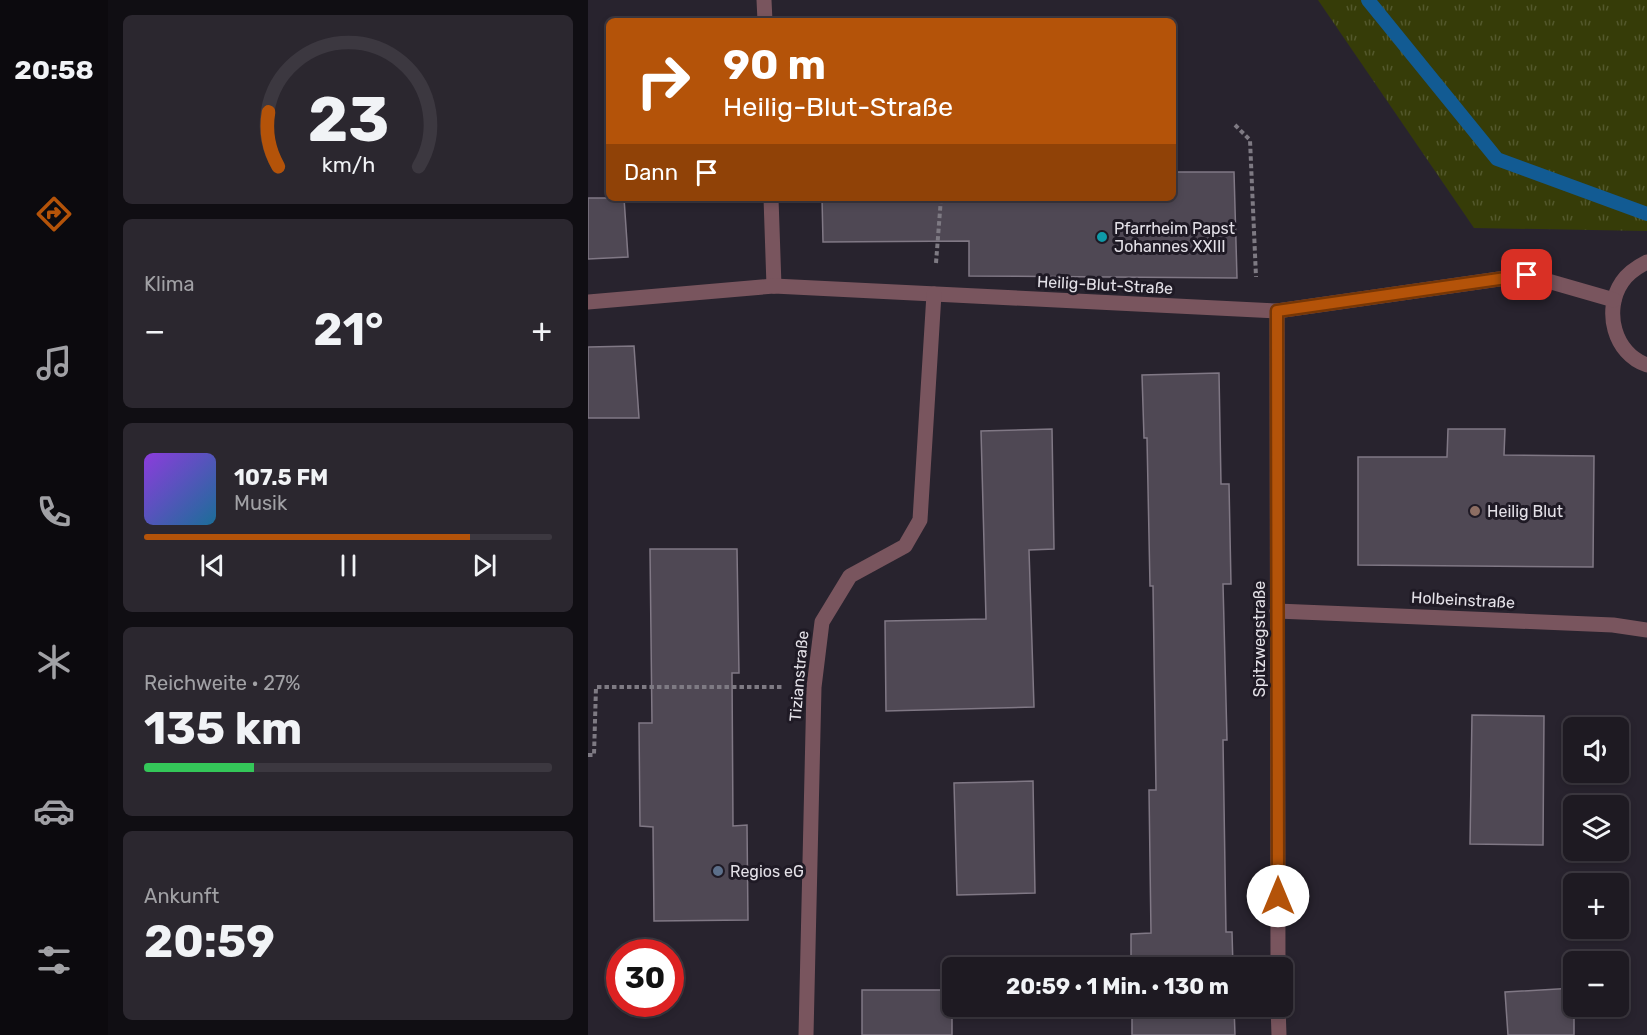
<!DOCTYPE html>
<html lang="de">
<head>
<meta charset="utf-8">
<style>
  :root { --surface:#1e1a22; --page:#2b272f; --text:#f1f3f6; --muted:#a1a1a5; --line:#3c3840; --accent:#b45309 }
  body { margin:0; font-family:Rubik,sans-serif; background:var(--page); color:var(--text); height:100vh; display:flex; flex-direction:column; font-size:22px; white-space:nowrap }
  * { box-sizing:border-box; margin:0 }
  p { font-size:20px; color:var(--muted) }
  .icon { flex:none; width:33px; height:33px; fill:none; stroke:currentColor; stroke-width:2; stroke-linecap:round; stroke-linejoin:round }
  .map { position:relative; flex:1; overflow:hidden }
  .details { display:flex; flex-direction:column; gap:15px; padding:15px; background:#100e13; width:480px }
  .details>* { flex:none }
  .hud { position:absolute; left:18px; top:18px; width:570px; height:183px; border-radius:9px; box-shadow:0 3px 9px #0003,0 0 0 2px var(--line); background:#b45309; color:#fff; overflow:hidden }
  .buttons { position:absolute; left:975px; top:717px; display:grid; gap:12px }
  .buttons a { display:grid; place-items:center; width:66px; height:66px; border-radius:9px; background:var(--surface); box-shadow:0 3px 9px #0003,0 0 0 2px var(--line); font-size:30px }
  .speed { position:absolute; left:18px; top:939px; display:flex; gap:12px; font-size:30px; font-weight:700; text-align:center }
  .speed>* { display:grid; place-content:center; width:78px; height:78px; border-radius:50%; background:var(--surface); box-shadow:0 3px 9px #0003,0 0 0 2px var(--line); line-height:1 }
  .speed .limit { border:9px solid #d22; background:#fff; color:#111 }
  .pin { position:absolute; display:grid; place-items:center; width:51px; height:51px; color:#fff; margin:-26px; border-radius:12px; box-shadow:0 3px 9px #0006 }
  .me { position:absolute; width:66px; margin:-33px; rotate:0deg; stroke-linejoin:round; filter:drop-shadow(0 0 4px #0008) }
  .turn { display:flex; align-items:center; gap:21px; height:126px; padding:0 18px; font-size:27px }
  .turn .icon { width:78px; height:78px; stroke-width:2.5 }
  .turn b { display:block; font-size:42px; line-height:51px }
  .then { display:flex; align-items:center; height:57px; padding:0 18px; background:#0003; gap:12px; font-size:22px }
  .big { font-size:45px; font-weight:700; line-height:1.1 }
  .details .card { flex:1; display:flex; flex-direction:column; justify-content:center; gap:9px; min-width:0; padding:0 21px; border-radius:9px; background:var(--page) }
  .details .dial { align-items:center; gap:0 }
  .dial svg { height:156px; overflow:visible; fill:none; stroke:var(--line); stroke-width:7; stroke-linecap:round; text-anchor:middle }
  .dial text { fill:var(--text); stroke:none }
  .song { display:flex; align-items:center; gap:18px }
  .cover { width:72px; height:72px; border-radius:9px; background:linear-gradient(135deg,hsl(270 70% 55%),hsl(200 70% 35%)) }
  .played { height:6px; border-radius:3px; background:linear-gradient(90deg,var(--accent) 80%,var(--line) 80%) }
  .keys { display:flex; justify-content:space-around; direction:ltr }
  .heat { display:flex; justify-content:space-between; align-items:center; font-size:33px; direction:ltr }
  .charge { height:9px; border-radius:4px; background:linear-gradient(90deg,#34c759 27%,var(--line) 0) }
  .trip { position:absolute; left:354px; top:957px; width:351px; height:60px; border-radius:9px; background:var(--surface); box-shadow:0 3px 9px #0003,0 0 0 2px var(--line); font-weight:700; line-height:60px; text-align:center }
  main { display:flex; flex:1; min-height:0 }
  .dock { display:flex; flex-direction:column; width:108px; justify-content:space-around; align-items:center; background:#0c0a0e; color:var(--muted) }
  .dock .icon { width:42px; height:42px }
  .dock .current { color:var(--accent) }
  .dock b { font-size:27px; color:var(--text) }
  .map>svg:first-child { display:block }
</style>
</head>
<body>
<main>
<nav class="dock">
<b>20:58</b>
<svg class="icon current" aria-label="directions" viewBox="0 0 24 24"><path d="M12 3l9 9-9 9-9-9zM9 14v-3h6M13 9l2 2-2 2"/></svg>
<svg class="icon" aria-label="music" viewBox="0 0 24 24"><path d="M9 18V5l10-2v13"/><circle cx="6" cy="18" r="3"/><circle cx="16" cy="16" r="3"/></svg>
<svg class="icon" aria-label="phone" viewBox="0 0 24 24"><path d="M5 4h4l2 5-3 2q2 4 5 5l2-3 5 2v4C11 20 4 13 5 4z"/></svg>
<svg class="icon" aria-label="climate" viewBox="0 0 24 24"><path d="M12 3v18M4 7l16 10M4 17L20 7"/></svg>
<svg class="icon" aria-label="car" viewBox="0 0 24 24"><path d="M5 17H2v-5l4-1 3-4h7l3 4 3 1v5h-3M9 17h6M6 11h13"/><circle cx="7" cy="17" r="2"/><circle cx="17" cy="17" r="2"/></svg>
<svg class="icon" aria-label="filters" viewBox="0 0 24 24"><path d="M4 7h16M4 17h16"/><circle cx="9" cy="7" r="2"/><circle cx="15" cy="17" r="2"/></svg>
</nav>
<section class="details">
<div class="card dial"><svg viewBox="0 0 100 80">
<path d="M14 69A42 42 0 1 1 86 69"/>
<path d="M14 69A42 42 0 0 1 9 41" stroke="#b45309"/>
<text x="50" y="56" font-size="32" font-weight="700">23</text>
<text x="50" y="72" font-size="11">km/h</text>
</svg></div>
<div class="card"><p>Klima</p>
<div class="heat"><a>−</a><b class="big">21°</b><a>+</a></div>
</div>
<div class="card">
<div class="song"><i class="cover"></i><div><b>107.5 FM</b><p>Musik</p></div></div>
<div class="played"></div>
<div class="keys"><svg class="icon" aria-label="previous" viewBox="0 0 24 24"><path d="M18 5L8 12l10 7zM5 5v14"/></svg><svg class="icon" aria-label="pause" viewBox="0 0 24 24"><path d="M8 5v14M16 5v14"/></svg><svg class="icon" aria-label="next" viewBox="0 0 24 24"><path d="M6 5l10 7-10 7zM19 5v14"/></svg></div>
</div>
<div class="card"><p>Reichweite · 27%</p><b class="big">135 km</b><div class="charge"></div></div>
<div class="card"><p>Ankunft</p><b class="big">20:59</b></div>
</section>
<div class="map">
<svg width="1059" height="1035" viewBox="0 0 1059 1035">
  <defs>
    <pattern id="grass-tufts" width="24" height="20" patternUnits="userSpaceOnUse" patternTransform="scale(1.5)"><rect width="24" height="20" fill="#363c08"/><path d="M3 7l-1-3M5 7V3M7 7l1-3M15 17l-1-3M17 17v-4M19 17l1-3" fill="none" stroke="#53582c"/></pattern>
  </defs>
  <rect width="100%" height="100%" fill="#28232e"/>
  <path fill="url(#grass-tufts)" d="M730,0H1059V231L886,228Z"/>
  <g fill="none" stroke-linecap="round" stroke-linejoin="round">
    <path stroke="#125b93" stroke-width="14" d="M780,0L909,159L1059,214"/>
  </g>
  <g fill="#4f4854" stroke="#807885" stroke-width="1.5">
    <path d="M585,172H646L649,278L381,276V241L235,242L234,198H585Z"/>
    <path d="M0,198H36L40,257L0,259Z"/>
    <path d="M46,346L51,418H0V347Z"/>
    <path d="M631,373L633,484H641L643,584H635L639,740H635L638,932H644L645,968H543V934L563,933L561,790H568L565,586H562L559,438H556L554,375Z"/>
    <path d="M464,429L466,549L441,550L446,707L298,711L297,621L398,619L393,431Z"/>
    <path d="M860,429H917L916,455L1006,456L1005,567L770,565V457H859Z"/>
    <path d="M62,549H149L151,673H144L145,826L159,825L160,920L66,921L65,827L52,826L51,723H64Z"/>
    <path d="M884,715L956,716L955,845L882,844Z"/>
    <path d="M445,781L447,893L369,895L366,783Z"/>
    <path d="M986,988V1035H920L917,992Z"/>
    <rect x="274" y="990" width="90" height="45"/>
    <path d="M544,1006H646L647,1035H544Z"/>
  </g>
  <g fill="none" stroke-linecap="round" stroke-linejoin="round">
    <g stroke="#7e7a83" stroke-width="4" stroke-dasharray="4.5 3" stroke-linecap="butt">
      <path d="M647,125L662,140L668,277"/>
      <path d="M348,263L353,198"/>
      <path d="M0,755H6L8,687H195"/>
    </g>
    <g stroke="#79555e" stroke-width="15">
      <path d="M176,0L177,21"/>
      <path d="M183,198L186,286"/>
      <path d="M1059,262C1049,267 1040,273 1034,282C1015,310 1026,354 1059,365"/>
      <path d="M0,302L186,286L689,311L939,275L1026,300"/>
      <path d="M689,311L690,968"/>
      <path d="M689,611L1025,625L1059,630"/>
      <path d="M690,1006L691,1035"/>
      <path d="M218,1035L226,687L234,622L262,576L317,546L332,520L346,294"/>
    </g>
  </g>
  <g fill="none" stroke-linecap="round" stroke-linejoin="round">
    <g stroke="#753606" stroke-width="15">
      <path id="route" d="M690,896L689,311L939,275"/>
    </g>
    <use href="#route" stroke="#b45309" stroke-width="10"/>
  </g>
  <circle fill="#0f9aa8" stroke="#1f1a25" stroke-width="2" cx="514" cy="237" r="6"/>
  <circle fill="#8d6e63" stroke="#1f1a25" stroke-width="2" cx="887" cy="511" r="6"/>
  <circle fill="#5c6f8a" stroke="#1f1a25" stroke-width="2" cx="130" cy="871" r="6"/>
  <g text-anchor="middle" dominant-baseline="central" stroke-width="6" stroke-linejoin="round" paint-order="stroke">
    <g font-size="16" fill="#e3e0e7" stroke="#1f1a25" text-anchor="start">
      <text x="526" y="228">Pfarrheim Papst<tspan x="526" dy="18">Johannes XXIII</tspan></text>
      <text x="899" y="511">Heilig Blut</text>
      <text x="142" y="871">Regios eG</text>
    </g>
    <g font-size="16" fill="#e3e0e7" stroke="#1f1a25">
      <text transform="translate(517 285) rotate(3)">Heilig-Blut-Straße</text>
      <text transform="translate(875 600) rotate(3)">Holbeinstraße</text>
      <text transform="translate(671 639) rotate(-90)">Spitzwegstraße</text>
      <text transform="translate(211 676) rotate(-85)">Tizianstraße</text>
    </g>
  </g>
</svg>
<div class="buttons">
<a><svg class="icon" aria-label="sound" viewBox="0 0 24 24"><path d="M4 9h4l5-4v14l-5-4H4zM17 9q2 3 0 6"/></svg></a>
<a><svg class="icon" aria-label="layers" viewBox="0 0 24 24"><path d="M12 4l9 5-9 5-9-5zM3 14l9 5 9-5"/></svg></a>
<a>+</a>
<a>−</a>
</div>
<div class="speed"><div class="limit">30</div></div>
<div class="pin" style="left:939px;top:275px;background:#d93025"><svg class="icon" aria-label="arrive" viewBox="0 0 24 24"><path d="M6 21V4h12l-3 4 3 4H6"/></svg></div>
<svg class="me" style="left:690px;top:896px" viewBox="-20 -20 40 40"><circle r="19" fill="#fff"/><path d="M0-13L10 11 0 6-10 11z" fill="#b45309"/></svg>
<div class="trip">20:59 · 1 Min. · 130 m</div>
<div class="hud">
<div class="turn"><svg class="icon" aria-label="right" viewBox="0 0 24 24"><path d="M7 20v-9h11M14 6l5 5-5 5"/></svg><div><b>90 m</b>Heilig-Blut-Straße</div></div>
<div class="then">Dann<svg class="icon" aria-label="arrive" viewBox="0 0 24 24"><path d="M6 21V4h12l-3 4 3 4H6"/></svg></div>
</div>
</div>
</main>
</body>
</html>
